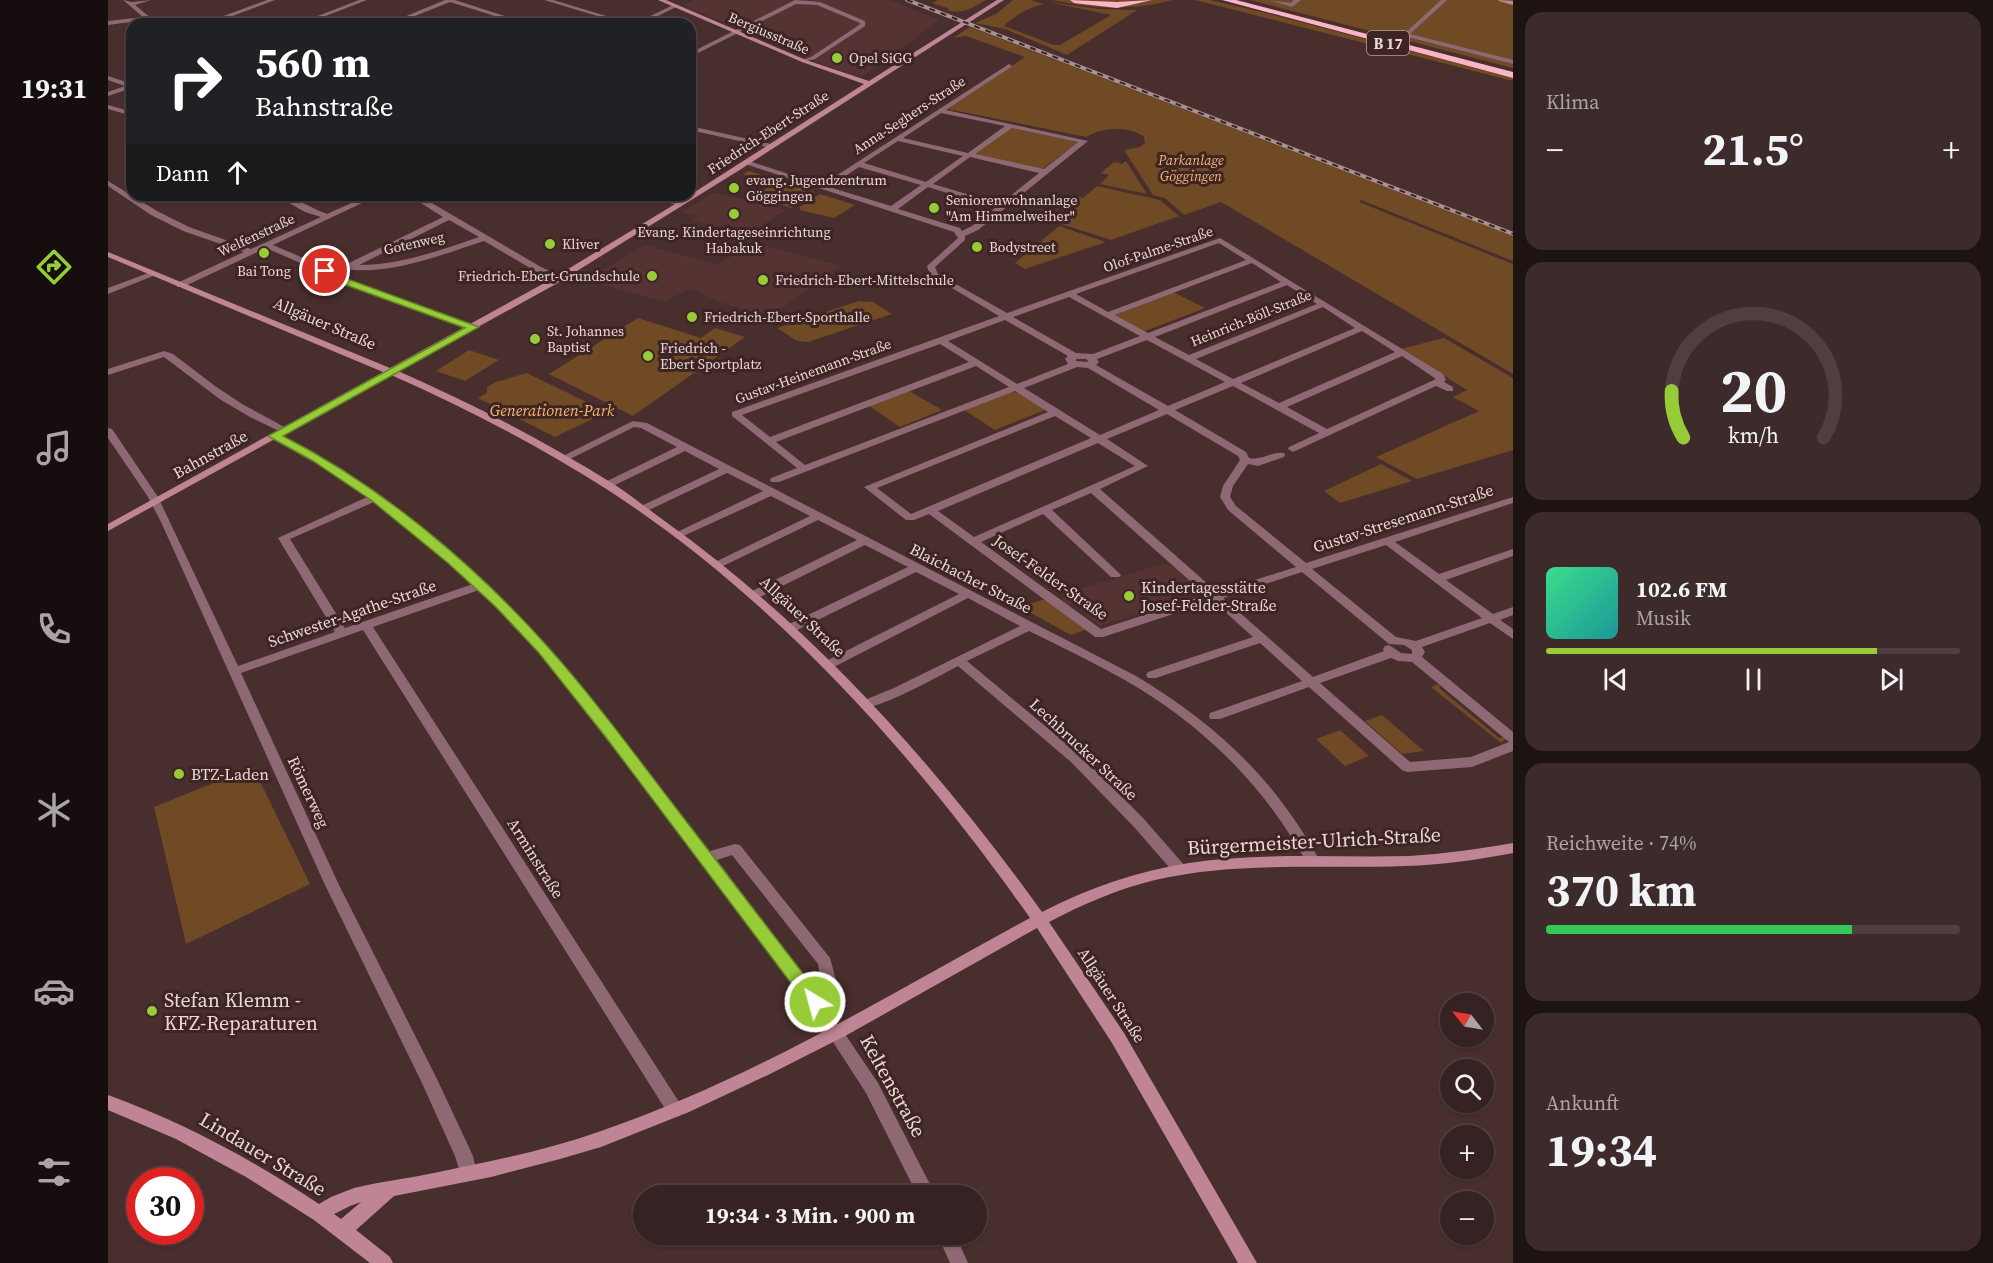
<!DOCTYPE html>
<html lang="de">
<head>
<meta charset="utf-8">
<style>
  :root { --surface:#362222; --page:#3d2a2a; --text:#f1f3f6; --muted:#aaa4a5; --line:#503f40; --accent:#97cc38 }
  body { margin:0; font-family:"Source Serif 4",serif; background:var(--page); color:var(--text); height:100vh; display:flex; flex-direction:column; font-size:22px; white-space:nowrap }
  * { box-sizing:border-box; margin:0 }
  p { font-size:20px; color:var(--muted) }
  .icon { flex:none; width:33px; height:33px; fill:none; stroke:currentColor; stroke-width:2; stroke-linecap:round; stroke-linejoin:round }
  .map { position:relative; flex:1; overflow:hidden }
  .side { display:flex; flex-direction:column; gap:12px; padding:12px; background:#1e1313; width:480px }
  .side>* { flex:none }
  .guide { position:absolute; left:18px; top:18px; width:570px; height:183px; border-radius:18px; box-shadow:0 2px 4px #0004,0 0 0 2px var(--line); background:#202124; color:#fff; overflow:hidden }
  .needle { width:39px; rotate:301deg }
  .controls { position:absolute; left:1332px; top:993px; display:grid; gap:12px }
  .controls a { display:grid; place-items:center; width:54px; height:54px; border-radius:50%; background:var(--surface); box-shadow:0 2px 4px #0004,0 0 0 2px var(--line); font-size:30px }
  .speed { position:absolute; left:18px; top:1167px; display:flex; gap:12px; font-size:30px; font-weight:700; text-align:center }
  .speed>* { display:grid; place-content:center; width:78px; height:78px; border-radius:50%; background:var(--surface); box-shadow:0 2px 4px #0004,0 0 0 2px var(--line); line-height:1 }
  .speed .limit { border:9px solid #d22; background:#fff; color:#111 }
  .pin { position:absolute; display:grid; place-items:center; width:51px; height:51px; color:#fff; margin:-26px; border:3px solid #fff; border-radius:50%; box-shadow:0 2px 6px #0007 }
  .me { position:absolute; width:66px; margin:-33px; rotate:323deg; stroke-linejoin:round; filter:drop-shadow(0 0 4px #0008) }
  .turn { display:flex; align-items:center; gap:21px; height:126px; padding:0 30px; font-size:27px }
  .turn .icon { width:78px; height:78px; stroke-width:2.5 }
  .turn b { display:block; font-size:42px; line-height:51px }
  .then { display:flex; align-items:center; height:57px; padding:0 30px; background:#0003; gap:12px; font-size:22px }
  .big { font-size:45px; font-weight:700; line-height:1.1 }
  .side .card { flex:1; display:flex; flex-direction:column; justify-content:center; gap:9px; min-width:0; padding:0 21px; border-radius:18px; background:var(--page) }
  .side .dial { align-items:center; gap:0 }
  .dial svg { height:156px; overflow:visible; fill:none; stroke:var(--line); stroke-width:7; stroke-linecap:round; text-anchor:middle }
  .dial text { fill:var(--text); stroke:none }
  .song { display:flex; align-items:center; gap:18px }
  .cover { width:72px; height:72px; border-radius:9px; background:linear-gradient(135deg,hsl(150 70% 55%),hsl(180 70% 35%)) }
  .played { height:6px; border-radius:3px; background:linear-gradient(90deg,var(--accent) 80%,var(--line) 80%) }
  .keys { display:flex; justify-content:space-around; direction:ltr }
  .heat { display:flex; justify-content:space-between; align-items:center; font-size:33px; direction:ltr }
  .charge { height:9px; border-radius:4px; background:linear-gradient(90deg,#34c759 74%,var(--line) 0) }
  .trip { position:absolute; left:525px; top:1185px; width:354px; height:60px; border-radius:30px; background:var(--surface); box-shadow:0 2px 4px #0004,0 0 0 2px var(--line); font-weight:700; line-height:60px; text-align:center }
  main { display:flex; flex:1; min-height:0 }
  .dock { display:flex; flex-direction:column; width:108px; justify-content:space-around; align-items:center; background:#160e0e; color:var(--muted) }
  .dock .icon { width:42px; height:42px }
  .dock .active { color:var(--accent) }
  .dock b { font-size:27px; color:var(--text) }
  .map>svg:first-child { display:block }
</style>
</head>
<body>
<main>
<nav class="dock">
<b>19:31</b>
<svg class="icon active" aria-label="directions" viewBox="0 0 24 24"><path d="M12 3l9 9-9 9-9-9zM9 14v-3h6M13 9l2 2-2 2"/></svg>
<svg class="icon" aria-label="music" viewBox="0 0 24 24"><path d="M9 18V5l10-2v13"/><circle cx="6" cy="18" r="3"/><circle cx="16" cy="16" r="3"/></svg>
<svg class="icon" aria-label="phone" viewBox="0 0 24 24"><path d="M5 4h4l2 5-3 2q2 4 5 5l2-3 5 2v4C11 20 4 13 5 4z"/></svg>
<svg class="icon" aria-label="climate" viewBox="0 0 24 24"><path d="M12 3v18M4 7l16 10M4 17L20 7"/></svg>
<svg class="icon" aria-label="car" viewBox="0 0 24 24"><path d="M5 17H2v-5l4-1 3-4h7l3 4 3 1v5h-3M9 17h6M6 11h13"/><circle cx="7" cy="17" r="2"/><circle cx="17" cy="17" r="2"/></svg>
<svg class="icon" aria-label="filters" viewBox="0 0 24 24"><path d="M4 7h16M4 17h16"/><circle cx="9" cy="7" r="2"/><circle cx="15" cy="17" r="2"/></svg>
</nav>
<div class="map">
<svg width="1405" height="1263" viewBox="0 0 1405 1263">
  <rect width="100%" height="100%" fill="#482e2d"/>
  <g fill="#553332">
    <path d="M586,0H782L832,20L756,75H745L701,59L575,5Z"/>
    <path d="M607,192L678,210L639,235L584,221L590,217L573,212Z"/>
    <path d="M644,242L733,266L662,317L611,302L583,288L556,302L478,280L537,245L610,265Z"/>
    <path d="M1054,564L1067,567L1091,589L1093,593L992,626L973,611L974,610L966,603L958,606L954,602V598L960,593Z"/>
  </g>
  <g fill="#6f4a25">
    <path d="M830,0H878C864,8 854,15 839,10L842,9L824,3Z"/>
    <path d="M905,0H923L938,5C927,3 903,18 896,26L946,45H952L1003,15L940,2L991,9L1029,10L959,55L897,29L867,23L888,14Z"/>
    <path d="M944,0H1065C1021,11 988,9 944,0Z"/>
    <path d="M1087,0H1102L1154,12L1405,78V81Z"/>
    <path d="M1142,0H1405V63L1336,46L1405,64V68Z"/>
    <path d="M862,27L1405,236V261L1253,200L1251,202L1405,264V374L1113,202L1076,215L1057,198L1045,195L1016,150L1032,147L1037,143L1036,137C1022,126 994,127 979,137L840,109L917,57L858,36L845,38Z"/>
    <path d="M904,128H909L970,142L933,170L865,155Z"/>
    <path d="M1018,161L1039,194L992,184L1001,175L993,173L1006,162L1014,164Z"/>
    <path d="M641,171L707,192L683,208L656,198L654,192L662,184L635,174Z"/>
    <path d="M989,186L1052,200L1071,216L1003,240L947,222L966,206L954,203L963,195L975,198Z"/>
    <path d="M712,194L747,205L726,218L692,210V207Z"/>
    <path d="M951,226L998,242L917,269L907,263Z"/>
    <path d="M1065,292L1097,308L1037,331L1010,318L1008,315Z"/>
    <path d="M751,301L765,302L784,314L700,342L689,341L669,328Z"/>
    <path d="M530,318L593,338L607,328L637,337L525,416L441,374Z"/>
    <path d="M1336,338L1405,378V450L1309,479L1268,457L1371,411L1345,397L1359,390L1293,349Z"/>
    <path d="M361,350L391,360L357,381L328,371Z"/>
    <path d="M419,373L499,412L447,437L370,398L379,393V387L388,382Z"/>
    <path d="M801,391L834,410L792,427L761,406Z"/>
    <path d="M904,392L912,393L937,410L887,430L856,410Z"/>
    <path d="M1273,464L1304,481L1232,503L1216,491Z"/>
    <path d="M937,599L977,630L963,635L912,607Z"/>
    <path d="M1330,684L1332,686L1331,688L1391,738L1395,737L1398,739L1393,743L1323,687Z"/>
    <path d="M1274,715L1316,751L1294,754L1257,721Z"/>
    <path d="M1232,730L1261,756L1237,766L1208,739Z"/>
    <path d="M145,767L202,884L78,944L46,807Z"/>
  </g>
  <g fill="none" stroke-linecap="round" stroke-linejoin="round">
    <g fill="#8e6973" fill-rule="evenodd">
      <path d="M15,0L24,2L43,0L27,5L50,24H43L38,20L0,25V21L35,17Z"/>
      <path d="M159,0H167L103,24H94Z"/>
      <path d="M251,0H259L197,24H189Z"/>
      <path d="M337,0H347L421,24H412L342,2L287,24H279Z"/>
      <path d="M436,0H445L525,24H516Z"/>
      <path d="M687,0L712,2L757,21V26L707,59L694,62V60L703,57L751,25L752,23L709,5L688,4L582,57V53Z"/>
      <path d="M1161,0L1183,3L1186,0H1193L1184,7Z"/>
      <path d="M1333,0H1339L1302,34L1405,60V64L1296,36V34Z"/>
      <path d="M565,5L570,6L534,24H526Z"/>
      <path d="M901,64L904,66L903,67L838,110L980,141L870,230L857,236V240L827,267L830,274L899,313L1112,238L1335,374L1338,380L1336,382L1345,387V391H1339L1328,386L1185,452L1180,449L1181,447L1211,433L1125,386L1067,410L1138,452L1141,458C1154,461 1163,451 1176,453L1177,455L1176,457L1150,466L1140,464L1125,486L1122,497L1128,506L1198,563L1405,497V503L1287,542L1331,574L1405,549V556L1338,580L1385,614L1405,607V615L1392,620L1405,629V639L1382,623L1314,647L1317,652L1314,657L1405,732V751L1364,767L1299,772L1294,770L1201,687L1112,719H1102L1101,716L1102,713L1194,681L1152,643L1048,678H1040L1038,675L1040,672L1145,637L1105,601L995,637H987L821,514L806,520H798L756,487L940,412L907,391L671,482H663L662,480L663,478L689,468L624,416V412L891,316L822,275L819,266L850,238L846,232L634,163L641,161L714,185ZM833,113L897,126L860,153L795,138ZM904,128L970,142L936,169L867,154ZM790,141L855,156L818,182L756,163ZM862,157L931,173L892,204L825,184ZM751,167L813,185L783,206L721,187ZM820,187L887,208L864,226L854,231L852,228L790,209ZM1111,243L1138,260L1000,312L968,294ZM1144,263L1173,282L1040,333L1007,315ZM1179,285L1209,304L1081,355L1047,337ZM961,297L1032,336L985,354L968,353L905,317ZM1215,307L1247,328L1125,379L1088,359ZM897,320L960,356L957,359L960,364L909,384L840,341ZM1254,331L1287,352L1171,403L1133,383ZM1039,340L1117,382L1060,406L988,365L991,362L989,359ZM832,344L861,362L662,437L634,415ZM1294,356L1328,379L1219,429L1179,407ZM968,359H978L981,362L968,361ZM868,366L901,387L697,465L668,442ZM969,367L980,368L1051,410L992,435L916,388ZM1059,414L1130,456L1132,460L1115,486L1112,497L1120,510L1188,567L1109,592L992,489L1040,466L999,439ZM947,416L983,438L803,514L769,488ZM990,443L1027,466L866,537L830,511ZM983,493L1098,595L993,629L873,542L935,514L1003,577H1011L1013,575L1011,573L944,510ZM1278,545L1374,618L1308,641L1288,637L1204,569ZM1194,572L1281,644L1296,645L1304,650V654L1293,653L1281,645L1277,646L1275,649L1276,651L1205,677L1115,598ZM1283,658L1290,661L1304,662L1401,742L1363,757L1302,762L1212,683Z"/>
      <path d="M0,76L24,84V88L0,96V92L17,86L0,80Z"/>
      <path d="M0,105L24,112V116L0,109Z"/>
      <path d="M582,126L663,144L667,146L663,148L582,130Z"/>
      <path d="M0,181L49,211L81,227L143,249L213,217L197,212L167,195C185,195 202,208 219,214L261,195H271L165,245L228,272L230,276L370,327L366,330L363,329L224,280L222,276L158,248L75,287H69V283L136,252L75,231L43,215L0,186Z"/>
      <path d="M300,195H310L433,267L456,278L452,281L427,271L376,241C336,254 280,276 237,269V265L335,217ZM341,220L371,237C333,250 292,265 251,265Z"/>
      <path d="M532,195H545L576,204L572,206Z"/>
      <path d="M43,272L50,274L0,294V288Z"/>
      <path d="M56,351L65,354L107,386L134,404L182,430L177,433L173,432L142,417L113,400L56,357L0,375V369Z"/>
      <path d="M525,421L539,423L1028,676C1109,725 1166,778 1212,861L1210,865L1205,866L1200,865C1162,796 1112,742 1046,698C1007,672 963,652 921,631L859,661L973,756L1036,819L1077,866L1079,870L1077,874L1072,875L1067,874L1026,827L963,762L850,666C833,675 769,711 754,707L752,704L754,701L786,688L912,626L860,598L724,668H716L714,665L716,662L851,594L808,572L687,631H679L677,628L679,625L800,567L757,545L650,598H642L640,595L642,592L749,540L710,520L613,567H605L603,565L605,563L702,516L663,496L571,538L567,537L565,535L567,533L655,491L619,473L539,511H531L530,509L531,507L611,469L577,451L503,487H495L494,485L495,483L569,447L533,428L526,427L460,460H452L451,458Z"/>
      <path d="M0,428L4,429L50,497L130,666L227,632L170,538L259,497L226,473L162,438V434H170L234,469L272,495L377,583L439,647L602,851L627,844L632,845L722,958L729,984L716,1003L770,1083L828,1196H810L758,1093L718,1031L594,861L431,653L371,590L265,627L573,1105L575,1110L573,1115L567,1117L561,1115L255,630L133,673L231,885L329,1079L365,1156L369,1173L366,1179L360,1181L354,1179L347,1156L313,1081L217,885L53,522L40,497L0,438ZM266,502L365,584L237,628L182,539ZM624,855L710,964L713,983L707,991L609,860Z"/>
      <path d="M829,1234H847L860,1263H842Z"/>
    </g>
    <g fill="#bf8595" fill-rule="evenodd">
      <path d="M550,0H558L698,60L761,81L889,0H896L630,171L448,284L290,371C365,404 437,441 507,485C524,496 541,510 558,522C706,628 828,765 934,912C981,888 1029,871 1081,863C1154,852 1228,858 1301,856C1336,854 1370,849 1405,843V853C1369,860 1333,865 1297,866C1214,869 1128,861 1047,880C1010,889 975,904 941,922L1016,1033L1149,1263H1130L1004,1043L929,928L739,1035L660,1075L581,1112L493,1147L452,1159L383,1177L286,1196L248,1230L282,1257L285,1263H262L206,1220L138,1177L68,1139L0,1110V1095C75,1122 145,1160 211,1204L223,1197L246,1188C270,1182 296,1179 321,1174C379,1162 437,1151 493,1131C645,1079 782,994 922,918C807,755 669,600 500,490C431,446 358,408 283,375L0,531V524L275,372L0,257V252L282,368L442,280L582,195L756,84L694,62ZM253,1202L233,1219L226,1214L242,1206Z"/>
      <path d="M1390,0L1405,1V5L1391,1Z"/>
    </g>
    <g fill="#fcb4c7" fill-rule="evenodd">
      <path d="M962,0L1009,2L1044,0L1009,8L966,3Z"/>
      <path d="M1114,0H1128L1405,72V78Z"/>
    </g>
    <g stroke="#a79291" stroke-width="4">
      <path id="rail" d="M799,0L1405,234"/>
    </g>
    <use href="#rail" stroke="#3e2423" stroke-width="2" stroke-dasharray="6" stroke-linecap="butt"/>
  </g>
  <path fill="#97cc38" stroke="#628524" stroke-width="1.5" d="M213,269L229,272L231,276L371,327L175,436C273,486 366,564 440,647C483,695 522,748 561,799C612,865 663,931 713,997L716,1002L713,1007L707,1009L701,1007L497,736L431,653L388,607L340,563L263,500L205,461L160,436L357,328L224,280L221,276L213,273Z"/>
  <g fill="#97cc38" stroke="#3e2423" stroke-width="2">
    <circle cx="729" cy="58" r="6"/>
    <circle cx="626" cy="188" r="6"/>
    <circle cx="826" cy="208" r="6"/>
    <circle cx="626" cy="214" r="6"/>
    <circle cx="442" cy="244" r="6"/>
    <circle cx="869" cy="247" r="6"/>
    <circle cx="156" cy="253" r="6"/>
    <circle cx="544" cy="276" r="6"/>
    <circle cx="655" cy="280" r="6"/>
    <circle cx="584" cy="317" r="6"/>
    <circle cx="427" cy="339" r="6"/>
    <circle cx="540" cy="356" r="6"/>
    <circle cx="1021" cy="596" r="6"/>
    <circle cx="71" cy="774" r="6"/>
    <circle cx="44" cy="1011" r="6"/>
  </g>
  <g text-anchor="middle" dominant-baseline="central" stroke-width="6" stroke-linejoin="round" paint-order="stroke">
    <g font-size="14" fill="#e9d7d6" stroke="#3e2423">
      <text transform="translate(661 33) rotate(23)">Bergiusstraße</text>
      <text transform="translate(801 115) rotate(-33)">Anna-Seghers-Straße</text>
      <text transform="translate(660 132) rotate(-33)">Friedrich-Ebert-Straße</text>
      <text transform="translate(148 235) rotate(-25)">Welfenstraße</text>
      <text transform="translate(306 243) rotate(-13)">Gotenweg</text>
      <text transform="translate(1050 249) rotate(-19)">Olof-Palme-Straße</text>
      <text transform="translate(1143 318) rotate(-22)">Heinrich-Böll-Straße</text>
      <text transform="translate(705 371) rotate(-20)">Gustav-Heinemann-Straße</text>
    </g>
    <g font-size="14" fill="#e9d7d6" stroke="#3e2423" text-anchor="start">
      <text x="741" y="58">Opel SiGG</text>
      <text x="638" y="180">evang. Jugendzentrum<tspan x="638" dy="16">Göggingen</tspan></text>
      <text x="838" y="200">Seniorenwohnanlage<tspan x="838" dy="16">"Am Himmelweiher"</tspan></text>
      <text x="626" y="232" text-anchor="middle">Evang. Kindertageseinrichtung<tspan x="626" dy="16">Habakuk</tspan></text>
      <text x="454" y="244">Kliver</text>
      <text x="881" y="247">Bodystreet</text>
      <text x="156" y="271" text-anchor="middle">Bai Tong</text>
      <text x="532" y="276" text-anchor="end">Friedrich-Ebert-Grundschule</text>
      <text x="667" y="280">Friedrich-Ebert-Mittelschule</text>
      <text x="596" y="317">Friedrich-Ebert-Sporthalle</text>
      <text x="439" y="331">St. Johannes<tspan x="439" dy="16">Baptist</tspan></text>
      <text x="552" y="348">Friedrich -<tspan x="552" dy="16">Ebert Sportplatz</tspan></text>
    </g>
    <g font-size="14" font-style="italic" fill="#f6b474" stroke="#3e2423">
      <text x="1083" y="160">Parkanlage<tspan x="1083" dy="16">Göggingen</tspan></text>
    </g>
    <rect fill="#3e2423" stroke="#b6a1a0" stroke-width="1.5" x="1259" y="31" width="42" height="24" rx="4.5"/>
    <g font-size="15" font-weight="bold" fill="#e9d7d6">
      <text x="1280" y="43">B 17</text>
    </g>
    <g font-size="16" fill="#e9d7d6" stroke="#3e2423">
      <text transform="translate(217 323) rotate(23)">Allgäuer Straße</text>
      <text transform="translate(102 454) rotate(-29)">Bahnstraße</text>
      <text transform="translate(1295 518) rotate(-18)">Gustav-Stresemann-Straße</text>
      <text transform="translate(943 577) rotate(35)">Josef-Felder-Straße</text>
      <text transform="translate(863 578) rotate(27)">Blaichacher Straße</text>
      <text transform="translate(244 613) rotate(-19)">Schwester-Agathe-Straße</text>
      <text transform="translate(695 616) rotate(43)">Allgäuer Straße</text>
      <text transform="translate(976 749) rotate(43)">Lechbrucker Straße</text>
      <text transform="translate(201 792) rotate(65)">Römerweg</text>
      <text transform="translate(428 858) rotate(58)">Arminstraße</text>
      <text transform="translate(1004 995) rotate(57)">Allgäuer Straße</text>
    </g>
    <g font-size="16" font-style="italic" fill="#f6b474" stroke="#3e2423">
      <text x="444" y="410">Generationen-Park</text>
    </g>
    <g font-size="16" fill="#e9d7d6" stroke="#3e2423" text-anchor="start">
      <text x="1033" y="587">Kindertagesstätte<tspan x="1033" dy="18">Josef-Felder-Straße</tspan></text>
      <text x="83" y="774">BTZ-Laden</text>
    </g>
    <g font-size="20" fill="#e9d7d6" stroke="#3e2423">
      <text transform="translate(1206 841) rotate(-3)">Bürgermeister-Ulrich-Straße</text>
      <text transform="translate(785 1086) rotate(61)">Keltenstraße</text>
      <text transform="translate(155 1154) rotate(31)">Lindauer Straße</text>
    </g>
    <g font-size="20" fill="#e9d7d6" stroke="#3e2423" text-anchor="start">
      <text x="56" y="1000">Stefan Klemm -<tspan x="56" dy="23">KFZ-Reparaturen</tspan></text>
    </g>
  </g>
</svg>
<div class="controls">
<a><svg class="needle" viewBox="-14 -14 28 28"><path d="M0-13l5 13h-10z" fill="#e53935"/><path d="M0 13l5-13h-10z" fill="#aaa4a5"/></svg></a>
<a><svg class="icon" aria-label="search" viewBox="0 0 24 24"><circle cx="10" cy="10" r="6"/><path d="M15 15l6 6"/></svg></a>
<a>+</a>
<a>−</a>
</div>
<div class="speed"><div class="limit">30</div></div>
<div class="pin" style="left:217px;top:271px;background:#d93025"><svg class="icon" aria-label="arrive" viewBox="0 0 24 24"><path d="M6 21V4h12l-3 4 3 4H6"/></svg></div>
<svg class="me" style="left:707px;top:1002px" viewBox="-20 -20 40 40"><circle r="17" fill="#97cc38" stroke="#fff" stroke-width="3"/><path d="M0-11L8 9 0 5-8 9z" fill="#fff"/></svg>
<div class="trip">19:34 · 3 Min. · 900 m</div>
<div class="guide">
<div class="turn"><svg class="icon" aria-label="right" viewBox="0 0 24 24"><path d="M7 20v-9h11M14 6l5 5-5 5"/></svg><div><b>560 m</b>Bahnstraße</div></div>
<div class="then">Dann<svg class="icon" aria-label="ahead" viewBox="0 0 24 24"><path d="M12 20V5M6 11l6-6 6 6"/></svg></div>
</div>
</div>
<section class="side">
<div class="card"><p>Klima</p>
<div class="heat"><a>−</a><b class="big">21.5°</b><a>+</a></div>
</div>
<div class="card dial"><svg viewBox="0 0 100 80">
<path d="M14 69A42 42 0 1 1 86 69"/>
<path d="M14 69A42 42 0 0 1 8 45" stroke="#97cc38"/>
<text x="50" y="56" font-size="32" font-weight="700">20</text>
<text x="50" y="72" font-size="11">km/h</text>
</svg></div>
<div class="card">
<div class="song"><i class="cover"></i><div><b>102.6 FM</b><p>Musik</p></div></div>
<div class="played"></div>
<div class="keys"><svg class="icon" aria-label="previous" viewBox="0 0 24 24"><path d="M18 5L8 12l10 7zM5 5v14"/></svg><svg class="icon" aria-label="pause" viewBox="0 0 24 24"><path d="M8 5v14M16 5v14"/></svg><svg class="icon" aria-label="next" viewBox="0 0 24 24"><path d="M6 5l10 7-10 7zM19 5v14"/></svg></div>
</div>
<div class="card"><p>Reichweite · 74%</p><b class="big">370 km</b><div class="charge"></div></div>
<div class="card"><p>Ankunft</p><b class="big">19:34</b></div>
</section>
</main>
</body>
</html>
